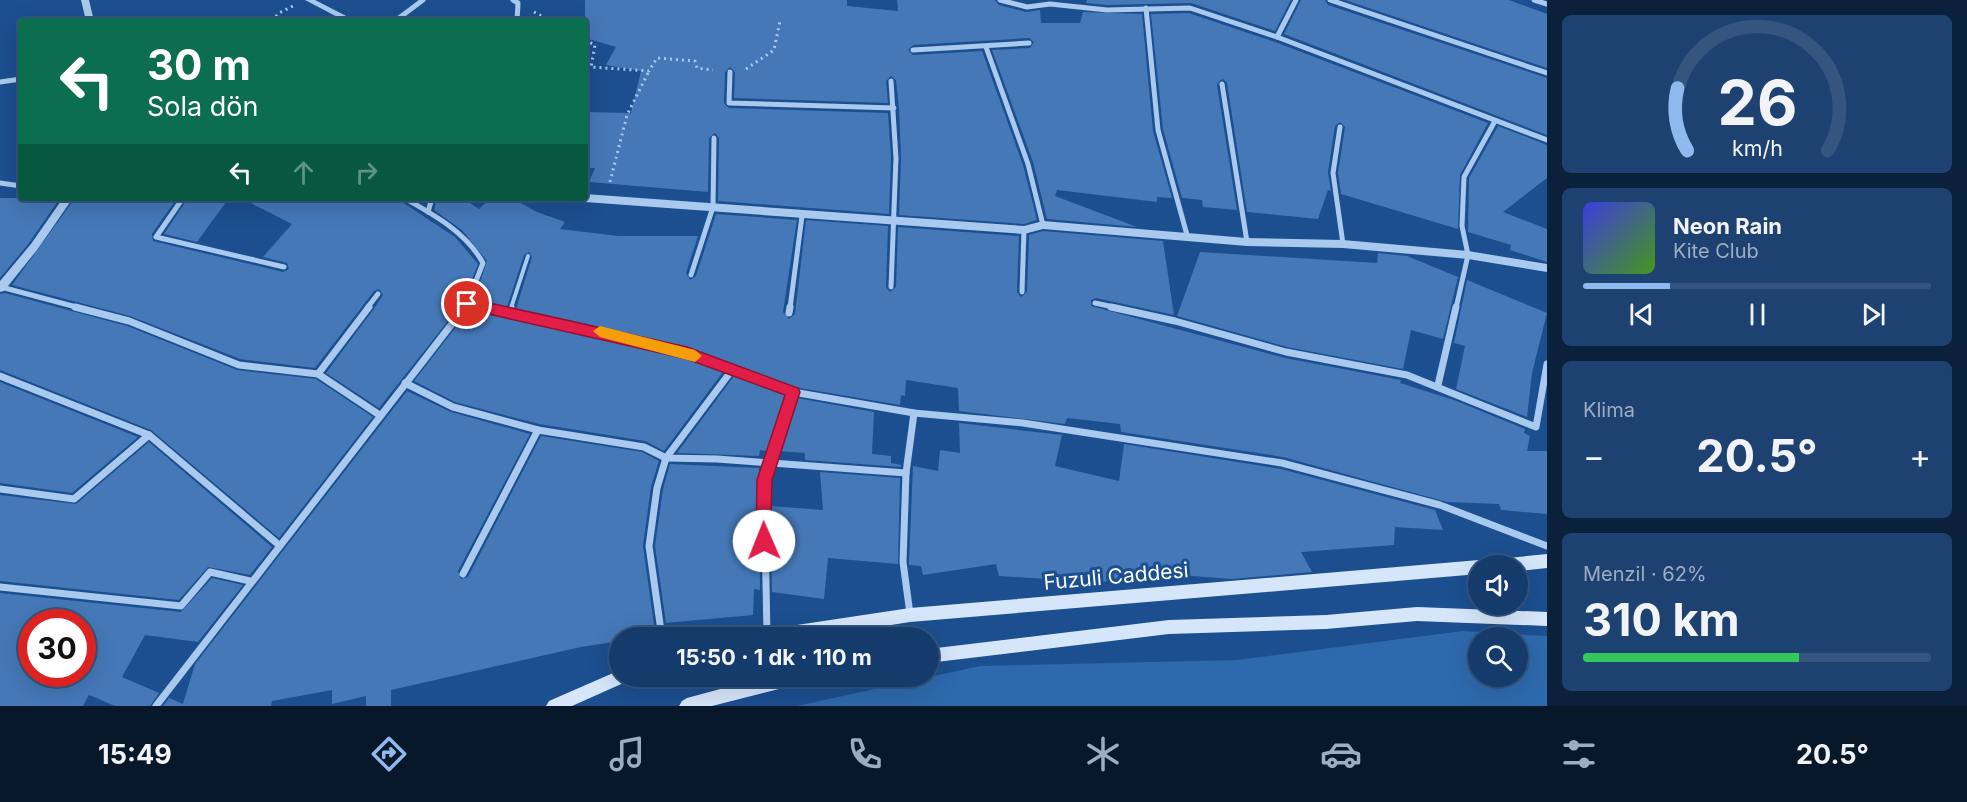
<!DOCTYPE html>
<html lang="tr">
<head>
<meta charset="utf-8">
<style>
  :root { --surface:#143b6b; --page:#1d4271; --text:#f1f3f6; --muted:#9dadc1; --line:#33557e; --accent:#90b9f0 }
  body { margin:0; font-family:Inter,sans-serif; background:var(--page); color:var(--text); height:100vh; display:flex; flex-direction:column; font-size:22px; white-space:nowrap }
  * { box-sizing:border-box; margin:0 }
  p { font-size:20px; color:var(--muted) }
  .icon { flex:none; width:33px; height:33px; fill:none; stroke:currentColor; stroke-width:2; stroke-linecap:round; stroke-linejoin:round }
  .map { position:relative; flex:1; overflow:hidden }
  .sheet { display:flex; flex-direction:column; gap:15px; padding:15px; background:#0b203b; width:420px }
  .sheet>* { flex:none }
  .guide { position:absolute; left:18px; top:18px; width:570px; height:183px; border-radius:6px; box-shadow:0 6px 24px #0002,0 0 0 2px var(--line); background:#0b6e4f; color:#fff; overflow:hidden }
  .buttons { position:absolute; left:1468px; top:555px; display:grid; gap:12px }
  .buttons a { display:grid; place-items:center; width:60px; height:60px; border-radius:50%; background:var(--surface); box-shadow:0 6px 24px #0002,0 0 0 2px var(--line); font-size:30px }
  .speed { position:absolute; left:18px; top:609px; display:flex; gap:12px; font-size:30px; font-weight:700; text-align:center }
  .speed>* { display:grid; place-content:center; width:78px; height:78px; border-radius:50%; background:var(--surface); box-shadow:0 6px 24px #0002,0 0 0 2px var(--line); line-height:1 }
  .speed .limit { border:9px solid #d22; background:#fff; color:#111 }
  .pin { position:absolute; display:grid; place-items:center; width:51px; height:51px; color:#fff; margin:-26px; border:3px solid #fff; border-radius:50%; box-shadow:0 2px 6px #0007 }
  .me { position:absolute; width:66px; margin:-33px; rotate:359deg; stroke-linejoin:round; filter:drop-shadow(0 0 4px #0008) }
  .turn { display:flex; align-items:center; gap:21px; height:126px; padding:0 30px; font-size:27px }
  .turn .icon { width:78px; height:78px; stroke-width:2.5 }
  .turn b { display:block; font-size:42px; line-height:51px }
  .lanes { display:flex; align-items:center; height:57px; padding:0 30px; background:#0003; justify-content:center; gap:30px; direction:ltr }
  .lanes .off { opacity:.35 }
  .big { font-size:45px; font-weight:700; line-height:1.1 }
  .sheet .widget { flex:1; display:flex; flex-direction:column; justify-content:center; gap:9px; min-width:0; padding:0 21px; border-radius:9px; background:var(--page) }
  .sheet .dial { align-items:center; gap:0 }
  .dial svg { height:156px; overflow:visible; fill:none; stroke:var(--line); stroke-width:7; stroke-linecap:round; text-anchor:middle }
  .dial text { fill:var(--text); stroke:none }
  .song { display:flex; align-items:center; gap:18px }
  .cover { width:72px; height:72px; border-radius:9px; background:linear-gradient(135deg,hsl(240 70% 55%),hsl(100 70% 35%)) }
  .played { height:6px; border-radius:3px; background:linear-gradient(90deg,var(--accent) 25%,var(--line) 25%) }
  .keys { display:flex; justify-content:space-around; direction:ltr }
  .heat { display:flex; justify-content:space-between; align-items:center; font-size:33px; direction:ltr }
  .charge { height:9px; border-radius:4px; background:linear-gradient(90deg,#34c759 62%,var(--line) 0) }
  .trip { position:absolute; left:609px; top:627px; width:330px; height:60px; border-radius:30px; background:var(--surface); box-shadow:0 6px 24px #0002,0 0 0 2px var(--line); font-weight:700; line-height:60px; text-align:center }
  .menu { display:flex; height:96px; justify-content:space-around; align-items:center; background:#08182b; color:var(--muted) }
  .menu .icon { width:42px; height:42px }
  .menu .on { color:var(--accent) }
  .menu b { font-size:27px; color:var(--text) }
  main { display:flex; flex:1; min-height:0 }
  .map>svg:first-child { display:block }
</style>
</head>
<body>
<main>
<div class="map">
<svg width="1547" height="706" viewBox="0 0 1547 706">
  <rect width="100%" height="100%" fill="#1b4f8f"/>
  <path fill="#2e69ad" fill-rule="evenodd" d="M1463,631L1547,636V706H797L980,666L1237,660ZM1479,638H1518V676H1479Z"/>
  <g fill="#4478b7" fill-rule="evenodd">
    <path d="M585,0H847V6L898,11L897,0H995L999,5L1026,12L1040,10L1041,23H1080L1083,12L1142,14L1153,131L1172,198L1157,197V202L1057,190L1055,196L1137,227L1047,219L1033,162L992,50L1030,48L1034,42L1029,38L913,45L908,50L913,55L982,51L1023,165L1037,220L1024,224L899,215L901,158L899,108L896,80L891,76L886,81L888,103L734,98L735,72L730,67L725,72L724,103L729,108L888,113L891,158L889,214L718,201L719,138L715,133L709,138L708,192L589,182L595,168H588L590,160L585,159V112L631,113L641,71L606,65L616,47L585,38Z"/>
    <path d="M1087,0H1291L1275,31L1191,3L1107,5L1086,3Z"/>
    <path d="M1301,0H1325L1328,5L1547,78V135L1284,34Z"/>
    <path d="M1345,0H1509L1547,14V68Z"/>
    <path d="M1189,13L1275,42L1488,123L1460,175L1458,229L1341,194L1338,173L1345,127L1340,122L1335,126L1328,172L1331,191L1328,190L1318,219L1247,212L1227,83L1223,79L1219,81L1217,85L1237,210L1203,207L1202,200L1182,198L1163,129L1151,14Z"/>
    <path d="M1498,126L1547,145V178L1503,212L1547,229V262L1510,250L1511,245L1468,232L1469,178Z"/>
    <path d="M0,198H60L29,243L0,278Z"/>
    <path d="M75,198H177L152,234L153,241L283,272L289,269L287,263L263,257L292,224L241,198H399L402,202L455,237L478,264L463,302L379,408L326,373L373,310L383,295L379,289L374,291L315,368L240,359L130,316L12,285Z"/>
    <path d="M188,198H229L197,242L164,234Z"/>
    <path d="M437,198H462L479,209L491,198H511L537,212L565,222L560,229L618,236H698L686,273L690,280L696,276L716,214L797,220L783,312L789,319L795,314L806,220L888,226L886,287L890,292L896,287L898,227L1019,236L1017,292L1021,297L1027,292L1029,235L1043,231L1163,241L1174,315L1096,298L1091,300V306L1285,358L1401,380L1400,383L1454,400L1525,429L1524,433L1530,436L1527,451H1547V514L1501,510L1499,504L1447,502L1283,457L1121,432L1120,424L1067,418L1065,424L959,411L958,388L906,380L905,396L901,395L900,405L794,387L688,348L516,309L532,257L529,252L524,255L507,307L474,300L487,261L462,230L434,210Z"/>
    <path d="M1200,252L1377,263L1378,253L1407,256L1458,277L1443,339L1411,330L1403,369L1287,347L1177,316Z"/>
    <path d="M1467,280L1547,313L1532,373L1527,417L1456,389L1465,346L1454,343Z"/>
    <path d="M5,293L127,326L237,370L316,379L373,417L279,538L151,430L0,370V294Z"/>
    <path d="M469,310L685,358L723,372L664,451L645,441L539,424L455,402L414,381Z"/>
    <path d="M734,376L786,395L768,451L760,450L759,456L677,453Z"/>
    <path d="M0,382L138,437L72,493L0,483Z"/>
    <path d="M407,391L451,412L530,434L458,571L461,579L468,577L541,436L642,452L659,461L651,487L643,546L654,625H651L652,638H620V641L581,647L391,690V706H366V696L332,704V690L272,701L271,706H163L169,698L183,704L195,664Z"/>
    <path d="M797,398L874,412L872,454L891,456V463L901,465V467L805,460V453L779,451Z"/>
    <path d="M959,423L1062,435L1055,466L1119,481L1124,444L1281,469L1435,510L1443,530L1395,527L1394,545L1301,552L1312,572L1232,579L1152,573L1154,579L1093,582L999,576L996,564L923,575L921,566L909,565V562L913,466L938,471L940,450L960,453Z"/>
    <path d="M149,442L272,547L250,575L208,567L179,600L0,581V495L76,504Z"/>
    <path d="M670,464L759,468L760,590L754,589L753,615L666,623L655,546L663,489Z"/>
    <path d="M820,472L900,478L898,564L828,558L824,599L772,592L770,506L823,510Z"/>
    <path d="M212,578L243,585L198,642L145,635L122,677L159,693L150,706H115L89,695L83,706H0V593L181,612ZM32,622H82V674H32Z"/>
  </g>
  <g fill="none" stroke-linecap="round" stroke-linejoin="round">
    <g stroke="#a9c9ee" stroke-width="3" stroke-dasharray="2 4" stroke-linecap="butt">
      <path d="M534,12L551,21"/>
      <path d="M272,21L279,13L293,6"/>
      <path d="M585,40L595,45L591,67L649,71L657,58L695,61L697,68L713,70"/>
      <path d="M746,69L774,50L780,21"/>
      <path d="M610,182L627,115L649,71"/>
    </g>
    <path stroke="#a9c9ee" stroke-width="4" d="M511,308L528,256"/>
    <path stroke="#a9c9ee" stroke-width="5" d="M510,312L512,307"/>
    <g stroke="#a9c9ee" stroke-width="5">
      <path d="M513,0L518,3L517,21"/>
      <path d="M1000,0L1027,7L1050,4L1107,10L1190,8L1277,37L1547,140"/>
      <path d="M1330,0L1547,73"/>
      <path d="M1534,0L1547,4"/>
      <path d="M1146,8L1158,130L1187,235"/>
      <path d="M395,21L423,0"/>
      <path d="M1277,37L1296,0"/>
      <path d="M986,47L1028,164L1043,225"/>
      <path d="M913,50L1029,43"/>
      <path d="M730,72L729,103L894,108"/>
      <path d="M891,81L896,158L891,287"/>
      <path d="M0,82L21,79"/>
      <path d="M1222,84L1247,242"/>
      <path d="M1340,127L1333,173L1343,244"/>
      <path d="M0,183L21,186"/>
      <path d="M183,198L156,237L284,267"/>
      <path d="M404,198C434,215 466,232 483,263L467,304"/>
      <path d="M428,212L432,198"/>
      <path d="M691,275L713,207L714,138"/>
      <path d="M1,287L80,308"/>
      <path d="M1022,292L1024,230"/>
      <path d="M1095,303L1118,308"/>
      <path d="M367,308L378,294"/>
      <path d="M464,308L467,304L485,308"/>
      <path d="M790,308L802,216"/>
      <path d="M1456,308L1468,255L1462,226L1464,177L1495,121"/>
    </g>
    <g stroke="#a9c9ee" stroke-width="7">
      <path d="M75,307L129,321L239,365L318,374L378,414"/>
      <path d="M479,307L687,353L793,392L914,413L1023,423L1282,463L1440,505L1547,546"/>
      <path d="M1111,307L1175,321L1286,352L1407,375L1536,427L1547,364"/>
      <path d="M789,313L790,307"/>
      <path d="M318,374L369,307"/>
      <path d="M0,376L149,435L279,545"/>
      <path d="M405,383L453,407L538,430L644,447L666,458L717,459L906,473"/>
      <path d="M1438,385L1456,307"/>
      <path d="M0,489L74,499L149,435"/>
      <path d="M463,574L538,430"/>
      <path d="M0,587L181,606L210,572L250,581"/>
      <path d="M910,614L903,562L906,473L914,413"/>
      <path d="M767,635L764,480L793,392"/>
      <path d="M662,638L649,546L657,488L666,458L732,370"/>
      <path d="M156,706L465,307"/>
    </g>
    <g fill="#a9c9ee" fill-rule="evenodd">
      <path d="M81,0H89L94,21H86Z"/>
      <path d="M305,0H315L356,21H345Z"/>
      <path d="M585,194L1024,226L1043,221L1247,238L1343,240L1468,251L1547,264V272L1468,259L1343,248L1247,246L1043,229L1024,234L585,202L580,198H585Z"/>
      <path d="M63,198H73L37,250L4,291L0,292V281L31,244Z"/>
    </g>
    <g fill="#d6e6fa" fill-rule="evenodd">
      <path d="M1547,554V568L1518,571V566H1491L1493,561L1498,559Z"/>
      <path d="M1479,560L1484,562L1485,566H1479V574L910,622L808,638H750L752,633L757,631L910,608Z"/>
      <path d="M1417,607L1547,612V626L1417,621L1326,629L1169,634L928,663V649L1169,620L1326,615Z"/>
      <path d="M620,670V676H630L628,681L572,706H546L549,701Z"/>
      <path d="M769,676H810L808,681L803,683L712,706H679L682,701L687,698Z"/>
    </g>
  </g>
  <path fill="#e11d48" stroke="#92132f" stroke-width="1.5" d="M467,298L687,347L798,388L800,392L772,480L770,546L764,548L759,546L756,541L757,480L785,395L687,359L462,308V300Z"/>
  <path fill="#f59e0b" d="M600,326L695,350L702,356L695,362L600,337L593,331Z"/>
  <g text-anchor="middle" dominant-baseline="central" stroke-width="6" stroke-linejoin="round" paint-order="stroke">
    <g font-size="21" fill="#fff" stroke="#1b4f8f">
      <text transform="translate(1116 576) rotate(-5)">Fuzuli Caddesi</text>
    </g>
  </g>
</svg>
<div class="buttons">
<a><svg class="icon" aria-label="sound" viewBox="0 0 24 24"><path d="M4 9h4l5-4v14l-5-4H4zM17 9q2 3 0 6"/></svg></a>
<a><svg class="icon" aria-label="search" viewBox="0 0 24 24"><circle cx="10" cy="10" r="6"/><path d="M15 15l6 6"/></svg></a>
</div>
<div class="speed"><div class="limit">30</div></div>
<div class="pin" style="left:467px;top:304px;background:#d93025"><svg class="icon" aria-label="arrive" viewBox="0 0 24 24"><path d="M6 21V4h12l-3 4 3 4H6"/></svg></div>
<svg class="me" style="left:764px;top:541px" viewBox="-20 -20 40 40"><circle r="19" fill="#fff"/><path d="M0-13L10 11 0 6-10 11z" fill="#e11d48"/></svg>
<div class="trip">15:50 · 1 dk · 110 m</div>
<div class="guide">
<div class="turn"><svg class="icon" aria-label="left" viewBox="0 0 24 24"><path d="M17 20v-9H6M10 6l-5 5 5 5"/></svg><div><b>30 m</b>Sola dön</div></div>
<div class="lanes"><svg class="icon" aria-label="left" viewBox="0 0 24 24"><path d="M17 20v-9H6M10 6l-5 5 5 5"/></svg><svg class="icon off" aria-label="ahead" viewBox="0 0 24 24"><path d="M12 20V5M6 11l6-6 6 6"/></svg><svg class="icon off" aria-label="right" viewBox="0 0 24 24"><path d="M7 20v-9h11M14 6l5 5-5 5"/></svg></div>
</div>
</div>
<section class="sheet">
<div class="widget dial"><svg viewBox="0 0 100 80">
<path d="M14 69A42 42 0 1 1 86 69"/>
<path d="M14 69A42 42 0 0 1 9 37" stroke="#90b9f0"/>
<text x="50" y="56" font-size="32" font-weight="700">26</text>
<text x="50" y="72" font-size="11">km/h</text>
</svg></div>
<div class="widget">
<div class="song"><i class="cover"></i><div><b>Neon Rain</b><p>Kite Club</p></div></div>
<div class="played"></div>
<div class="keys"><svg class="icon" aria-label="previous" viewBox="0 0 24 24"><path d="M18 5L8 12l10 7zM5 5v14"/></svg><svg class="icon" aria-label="pause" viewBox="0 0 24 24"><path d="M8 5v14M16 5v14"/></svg><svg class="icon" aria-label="next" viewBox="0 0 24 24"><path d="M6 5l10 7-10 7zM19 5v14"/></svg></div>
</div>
<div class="widget"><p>Klima</p>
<div class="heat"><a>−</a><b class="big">20.5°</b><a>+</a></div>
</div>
<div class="widget"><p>Menzil · 62%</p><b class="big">310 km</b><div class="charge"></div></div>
</section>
</main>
<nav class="menu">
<b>15:49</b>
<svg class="icon on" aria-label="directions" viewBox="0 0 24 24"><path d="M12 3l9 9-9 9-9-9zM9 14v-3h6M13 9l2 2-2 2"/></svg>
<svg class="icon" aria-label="music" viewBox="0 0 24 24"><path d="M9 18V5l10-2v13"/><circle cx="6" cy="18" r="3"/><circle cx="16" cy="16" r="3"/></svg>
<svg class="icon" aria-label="phone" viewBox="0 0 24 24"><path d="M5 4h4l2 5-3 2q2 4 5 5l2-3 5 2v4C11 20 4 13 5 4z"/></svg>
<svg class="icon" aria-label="climate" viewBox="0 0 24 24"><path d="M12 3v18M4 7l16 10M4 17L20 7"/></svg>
<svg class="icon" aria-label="car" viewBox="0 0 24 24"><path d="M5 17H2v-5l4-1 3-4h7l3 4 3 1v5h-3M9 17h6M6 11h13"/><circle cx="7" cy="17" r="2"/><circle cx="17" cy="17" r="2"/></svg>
<svg class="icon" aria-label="filters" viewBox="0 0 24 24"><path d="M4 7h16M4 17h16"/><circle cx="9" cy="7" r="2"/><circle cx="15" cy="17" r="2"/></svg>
<b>20.5°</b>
</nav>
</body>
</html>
